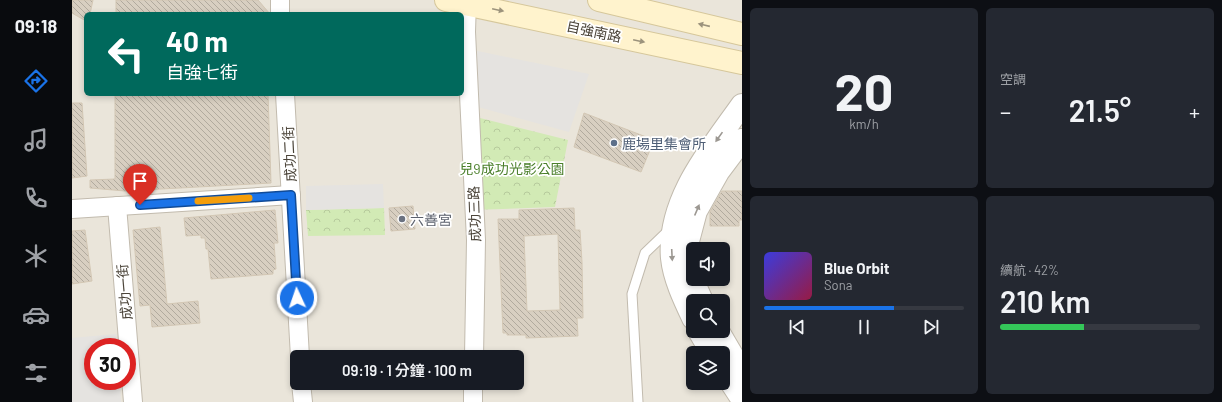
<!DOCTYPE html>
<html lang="zh-TW">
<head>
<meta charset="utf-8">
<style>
  :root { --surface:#171b24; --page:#242831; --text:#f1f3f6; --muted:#9ea1a6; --line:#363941; --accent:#1a73e8 }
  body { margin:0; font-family:Barlow,"Noto Sans TC",sans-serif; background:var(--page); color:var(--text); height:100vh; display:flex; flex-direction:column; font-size:15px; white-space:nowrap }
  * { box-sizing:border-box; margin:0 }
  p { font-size:13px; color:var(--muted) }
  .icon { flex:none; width:22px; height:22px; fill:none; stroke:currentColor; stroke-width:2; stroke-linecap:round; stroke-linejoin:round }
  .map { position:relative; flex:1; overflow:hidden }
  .panel { display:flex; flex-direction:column; gap:8px; padding:8px; background:#0d0f14; width:480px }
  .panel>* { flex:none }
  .banner { position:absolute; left:12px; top:12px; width:380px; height:84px; border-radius:6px; box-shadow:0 2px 6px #0003; background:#00695c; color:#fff; overflow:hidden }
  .controls { position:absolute; left:614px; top:242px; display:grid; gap:8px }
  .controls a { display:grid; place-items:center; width:44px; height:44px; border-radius:6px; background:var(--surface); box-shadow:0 2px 6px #0003; font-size:20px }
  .speed { position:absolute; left:12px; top:338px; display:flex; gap:8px; font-size:20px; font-weight:700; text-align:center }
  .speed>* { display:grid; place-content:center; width:52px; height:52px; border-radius:50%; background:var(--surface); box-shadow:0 2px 6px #0003; line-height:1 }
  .speed .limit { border:6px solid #d22; background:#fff; color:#111 }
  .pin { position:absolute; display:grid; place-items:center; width:34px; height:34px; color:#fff; margin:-41px -17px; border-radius:50% 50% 50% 0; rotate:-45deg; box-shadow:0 0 4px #0007 }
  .pin .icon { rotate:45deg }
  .me { position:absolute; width:44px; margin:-22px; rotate:357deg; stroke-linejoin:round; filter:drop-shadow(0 0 3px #0008) }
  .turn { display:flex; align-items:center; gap:14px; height:84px; padding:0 16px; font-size:18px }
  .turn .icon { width:52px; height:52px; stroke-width:2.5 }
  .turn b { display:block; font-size:28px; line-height:34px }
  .big { font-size:30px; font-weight:600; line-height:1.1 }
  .panel .widget { flex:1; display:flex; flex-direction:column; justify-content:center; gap:6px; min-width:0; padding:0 14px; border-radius:6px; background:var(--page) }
  .panel .dial { align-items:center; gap:0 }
  .dial b { font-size:52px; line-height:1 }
  .song { display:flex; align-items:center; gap:12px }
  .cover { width:48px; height:48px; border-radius:6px; background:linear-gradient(135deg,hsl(240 70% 55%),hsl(340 70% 35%)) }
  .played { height:4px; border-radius:2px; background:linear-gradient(90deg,var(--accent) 65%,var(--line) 65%) }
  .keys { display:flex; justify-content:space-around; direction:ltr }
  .heat { display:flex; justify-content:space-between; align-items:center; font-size:22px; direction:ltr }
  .charge { height:6px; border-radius:3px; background:linear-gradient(90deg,#34c759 42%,var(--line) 0) }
  .panel .tiles { flex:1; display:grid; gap:8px; grid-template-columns:repeat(2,1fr) }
  .trip { position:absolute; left:218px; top:350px; width:234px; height:40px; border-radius:6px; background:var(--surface); box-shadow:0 2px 6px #0003; font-weight:600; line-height:40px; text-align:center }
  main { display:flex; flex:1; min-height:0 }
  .tabs { display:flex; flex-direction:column; width:72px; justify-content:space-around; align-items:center; background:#090b0e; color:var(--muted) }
  .tabs .icon { width:28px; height:28px }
  .tabs .current { color:var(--accent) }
  .tabs b { font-size:18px; color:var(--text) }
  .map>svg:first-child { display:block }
</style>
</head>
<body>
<main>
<nav class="tabs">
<b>09:18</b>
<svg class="icon current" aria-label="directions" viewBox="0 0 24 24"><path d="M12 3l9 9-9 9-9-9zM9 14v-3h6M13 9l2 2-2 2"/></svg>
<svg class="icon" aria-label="music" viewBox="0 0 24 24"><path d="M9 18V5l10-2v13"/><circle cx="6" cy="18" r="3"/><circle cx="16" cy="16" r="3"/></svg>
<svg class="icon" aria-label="phone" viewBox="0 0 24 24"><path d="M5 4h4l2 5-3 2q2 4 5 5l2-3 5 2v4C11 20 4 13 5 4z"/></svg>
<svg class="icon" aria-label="climate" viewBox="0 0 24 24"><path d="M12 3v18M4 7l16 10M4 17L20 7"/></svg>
<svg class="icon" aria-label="car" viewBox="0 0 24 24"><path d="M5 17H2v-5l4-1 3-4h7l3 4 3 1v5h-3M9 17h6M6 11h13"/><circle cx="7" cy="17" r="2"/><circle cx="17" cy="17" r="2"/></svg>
<svg class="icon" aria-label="filters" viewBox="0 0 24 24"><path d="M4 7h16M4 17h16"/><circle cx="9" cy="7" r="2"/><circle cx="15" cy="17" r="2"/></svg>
</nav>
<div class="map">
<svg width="670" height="402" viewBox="0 0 670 402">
  <defs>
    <pattern id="park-crowns" width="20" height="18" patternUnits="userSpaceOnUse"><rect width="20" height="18" fill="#d2eab5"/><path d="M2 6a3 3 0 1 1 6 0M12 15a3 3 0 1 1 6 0" fill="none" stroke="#b6ca9c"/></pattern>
    <pattern id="building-back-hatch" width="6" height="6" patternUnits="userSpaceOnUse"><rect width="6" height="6" fill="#d8cfc1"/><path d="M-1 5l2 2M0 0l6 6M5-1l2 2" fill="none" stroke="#b1aa9e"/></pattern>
  </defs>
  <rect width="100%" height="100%" fill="#f6f3ec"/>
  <path fill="#eae5da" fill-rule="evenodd" d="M0,0H670V402H0ZM14,14H390V94H14ZM621,249H651V279H621ZM621,301H651V331H621ZM21,347H55V381H21ZM621,353H651V383H621ZM225,357H445V383H225Z"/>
  <g fill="url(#park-crowns)">
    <path d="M396,115L496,140L483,207L401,210Z"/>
    <path d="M312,208L313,235L236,236L234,210Z"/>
  </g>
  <g fill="#e5e3e0">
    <path d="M396,49L517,74L497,132L399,105Z"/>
    <path d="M311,184L312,208L234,210V186Z"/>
    <path d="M44,334L45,347H21V381H48L49,402H0V338Z"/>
  </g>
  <g fill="url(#building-back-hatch)" stroke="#d3c7b4" fill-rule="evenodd">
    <path d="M0,0H21L18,14H14V21L0,13Z"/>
    <path d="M44,0H186L198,14H44Z"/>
    <path d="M43,94H196L199,183L53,191L18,188V180L43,179Z"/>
    <path d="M0,103H10L15,176L0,178Z"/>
    <path d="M512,113L582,140L569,172L502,147Z"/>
    <path d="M650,191H670V220H667V226H638V212Z"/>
    <path d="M341,206L343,229L319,231L317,208Z"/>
    <path d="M502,208L503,230H508L510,262L511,318H505L506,336L454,338V335H435V333H431L426,219H447V210ZM486,234L488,310L455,311L452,236Z"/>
    <path d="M203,210L206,243H202L204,269L201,270V274L139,279L136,249H134L133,238H129V235L114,236L112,218Z"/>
    <path d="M88,227L95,304L126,301L128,323L80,327L78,305L68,306L61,230Z"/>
    <path d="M13,230L20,281L0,284V231Z"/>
  </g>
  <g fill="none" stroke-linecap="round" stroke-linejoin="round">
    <g stroke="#c2bbae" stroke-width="11">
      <path id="service" d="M566,402L560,294L573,253L597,230"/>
    </g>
    <g stroke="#c2bbae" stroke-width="20">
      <g id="minor">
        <path d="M208,0V14"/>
        <path d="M395,0L394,32L404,240L402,357"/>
        <path d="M213,94L228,357"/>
        <path d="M45,206L61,402"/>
        <path d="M0,209L219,195"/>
        <path d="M229,383L231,402"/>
        <path d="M401,402V383"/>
      </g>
    </g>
    <g stroke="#c2bbae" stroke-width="24">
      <g id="tertiary">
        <path d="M630,301L617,272L615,245L624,211L646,172L670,140"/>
        <path d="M621,318C612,299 602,278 600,258C595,200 639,149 670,105"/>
        <path d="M627,331L640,353"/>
        <path d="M646,331L670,372"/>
        <path d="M651,370L670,399"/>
      </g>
    </g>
    <g stroke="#d6c79b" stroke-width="24">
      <g id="secondary">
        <path d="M374,0L670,63"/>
        <path d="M527,0L670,34"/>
      </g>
    </g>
    <use href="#service" stroke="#fff" stroke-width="9"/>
    <use href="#minor" stroke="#fff" stroke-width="18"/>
    <use href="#tertiary" stroke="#fff" stroke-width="22"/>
    <use href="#secondary" stroke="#fff3cd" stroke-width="22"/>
  </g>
  <defs><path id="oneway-solid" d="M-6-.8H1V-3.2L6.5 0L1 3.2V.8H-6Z"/></defs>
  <g fill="#9c937c">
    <use href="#oneway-solid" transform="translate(426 10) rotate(12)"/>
    <use href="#oneway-solid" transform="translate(632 25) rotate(-167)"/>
    <use href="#oneway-solid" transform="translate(567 41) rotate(12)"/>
  </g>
  <g fill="#9c9892">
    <use href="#oneway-solid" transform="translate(647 137) rotate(125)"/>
    <use href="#oneway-solid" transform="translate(625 210) rotate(-67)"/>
    <use href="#oneway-solid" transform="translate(600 255) rotate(87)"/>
  </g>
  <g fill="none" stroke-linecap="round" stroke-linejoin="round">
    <g stroke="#114b97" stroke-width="10">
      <path id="route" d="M68,205L219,195L225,298"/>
    </g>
    <use href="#route" stroke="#1a73e8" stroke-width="7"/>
    <path stroke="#f59e0b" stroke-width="7" d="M126,201L177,198"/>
  </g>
  <circle fill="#5c6f8a" stroke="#fff" stroke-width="1.5" cx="542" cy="143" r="4"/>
  <circle fill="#6b7280" stroke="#fff" stroke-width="1.5" cx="330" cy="219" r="4"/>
  <g text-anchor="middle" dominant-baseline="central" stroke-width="3.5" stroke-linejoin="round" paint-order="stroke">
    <g font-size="14" fill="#4b4439" stroke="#fff">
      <text transform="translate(522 31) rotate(12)">自強南路</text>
      <text transform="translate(217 154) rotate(-93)">成功二街</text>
      <text transform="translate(402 214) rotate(-92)">成功三路</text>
      <text transform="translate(52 292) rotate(-95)">成功一街</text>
    </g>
    <g font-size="14" fill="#4e5e75" stroke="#fff" text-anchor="start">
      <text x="550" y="143">鹿場里集會所</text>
    </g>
    <g font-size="14" fill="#4a7f2a" stroke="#fff">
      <text x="440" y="168">兒9成功光影公園</text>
    </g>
    <g font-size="14" fill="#5b616d" stroke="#fff" text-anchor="start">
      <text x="338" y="219">六善宮</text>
    </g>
  </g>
</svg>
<div class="controls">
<a><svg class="icon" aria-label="sound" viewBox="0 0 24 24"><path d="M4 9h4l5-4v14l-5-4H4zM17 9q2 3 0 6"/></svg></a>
<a><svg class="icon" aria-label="search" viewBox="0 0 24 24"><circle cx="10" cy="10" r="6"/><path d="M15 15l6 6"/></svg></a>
<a><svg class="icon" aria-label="layers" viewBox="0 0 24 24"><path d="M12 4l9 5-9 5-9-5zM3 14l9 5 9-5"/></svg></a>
</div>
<div class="speed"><div class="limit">30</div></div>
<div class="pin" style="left:68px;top:205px;background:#d93025"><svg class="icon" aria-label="arrive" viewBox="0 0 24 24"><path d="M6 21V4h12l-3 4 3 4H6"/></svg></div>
<svg class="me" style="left:225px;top:298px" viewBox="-20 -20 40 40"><circle r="17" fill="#1a73e8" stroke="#fff" stroke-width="3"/><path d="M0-11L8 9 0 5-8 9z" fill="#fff"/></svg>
<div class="trip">09:19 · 1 分鐘 · 100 m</div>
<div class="banner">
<div class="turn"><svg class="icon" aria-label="left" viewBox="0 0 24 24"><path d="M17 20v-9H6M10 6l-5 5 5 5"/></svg><div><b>40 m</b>自強七街</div></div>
</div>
</div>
<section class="panel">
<div class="tiles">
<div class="widget dial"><b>20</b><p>km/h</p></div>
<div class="widget"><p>空調</p>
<div class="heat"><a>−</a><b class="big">21.5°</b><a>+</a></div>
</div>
<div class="widget">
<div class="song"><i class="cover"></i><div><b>Blue Orbit</b><p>Sona</p></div></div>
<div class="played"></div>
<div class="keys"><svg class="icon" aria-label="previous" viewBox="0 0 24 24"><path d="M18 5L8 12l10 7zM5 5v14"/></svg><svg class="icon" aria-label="pause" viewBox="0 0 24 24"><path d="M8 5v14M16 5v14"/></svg><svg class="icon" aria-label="next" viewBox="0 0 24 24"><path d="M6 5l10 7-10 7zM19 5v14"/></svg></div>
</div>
<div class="widget"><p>續航 · 42%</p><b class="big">210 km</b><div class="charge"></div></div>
</div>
</section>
</main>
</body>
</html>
